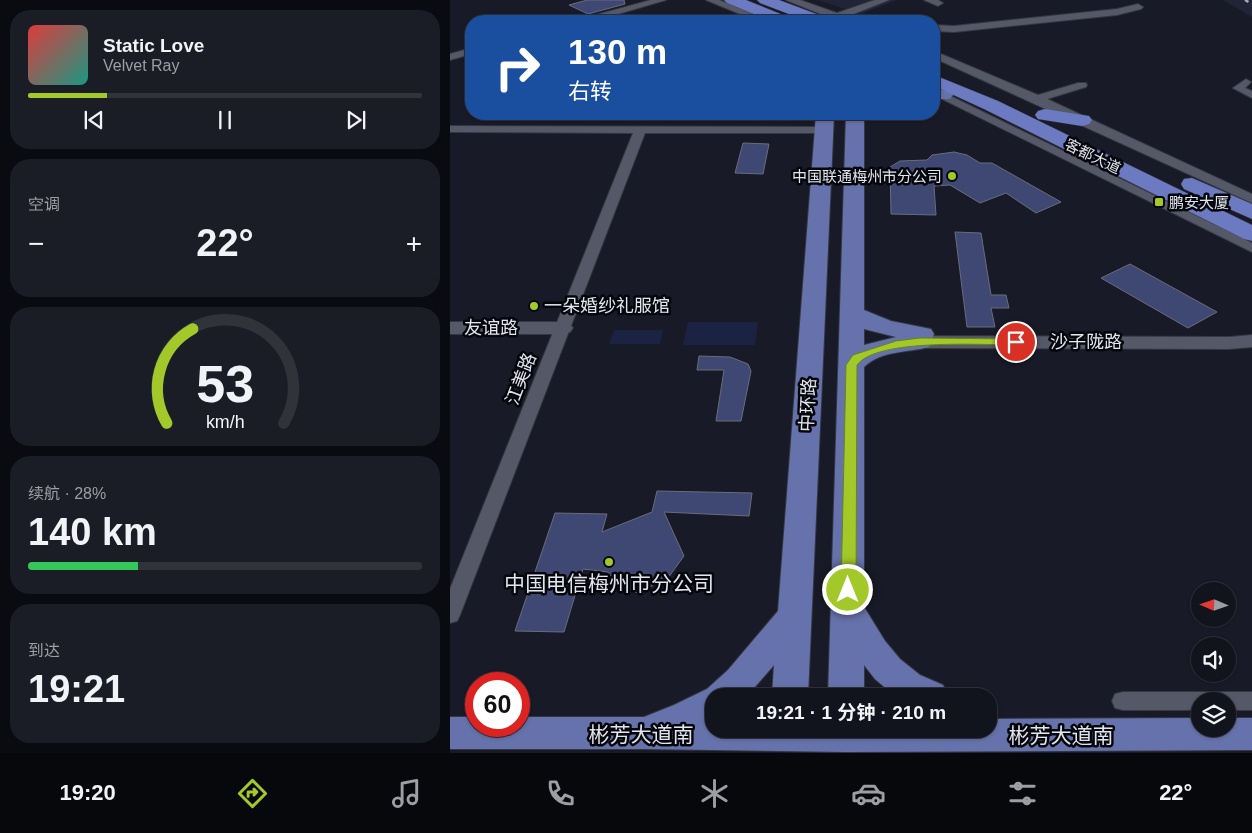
<!DOCTYPE html>
<html lang="zh">
<head>
<meta charset="utf-8">
<style>
  :root { --surface:#12141d; --page:#1b1d26; --text:#f1f3f6; --muted:#9c9ea4; --line:#31333b; --accent:#a2c929 }
  body { margin:0; font-family:Helvetica,"Noto Sans SC",sans-serif; background:var(--page); color:var(--text); height:100vh; display:flex; flex-direction:column; font-size:19px; white-space:nowrap }
  * { box-sizing:border-box; margin:0 }
  p { font-size:16px; color:var(--muted) }
  .icon { flex:none; width:28px; height:28px; fill:none; stroke:currentColor; stroke-width:2; stroke-linecap:round; stroke-linejoin:round }
  .map { position:relative; flex:1; overflow:hidden }
  .panel { display:flex; flex-direction:column; gap:10px; padding:10px; background:#0a0b10; width:450px }
  .panel>* { flex:none }
  .top-card { position:absolute; left:15px; top:15px; width:475px; height:105px; border-radius:20px; box-shadow:0 1px 4px #0004,0 0 0 1px var(--line); background:#1a4fa0; color:#fff; overflow:hidden }
  .needle { width:32px; rotate:272deg }
  .buttons { position:absolute; left:741px; top:582px; display:grid; gap:10px }
  .buttons a { display:grid; place-items:center; width:45px; height:45px; border-radius:50%; background:var(--surface); box-shadow:0 1px 4px #0004,0 0 0 1px var(--line); font-size:25px }
  .speed { position:absolute; left:15px; top:672px; display:flex; gap:10px; font-size:25px; font-weight:700; text-align:center }
  .speed>* { display:grid; place-content:center; width:65px; height:65px; border-radius:50%; background:var(--surface); box-shadow:0 1px 4px #0004,0 0 0 1px var(--line); line-height:1 }
  .speed .limit { border:8px solid #d22; background:#fff; color:#111 }
  .pin { position:absolute; display:grid; place-items:center; width:42px; height:42px; color:#fff; margin:-21px; border:2px solid #fff; border-radius:50%; box-shadow:0 1px 5px #0007 }
  .me { position:absolute; width:55px; margin:-28px; rotate:0deg; stroke-linejoin:round; filter:drop-shadow(0 0 4px #0008) }
  .turn { display:flex; align-items:center; gap:18px; height:105px; padding:0 20px; font-size:22px }
  .turn .icon { width:65px; height:65px; stroke-width:2.5 }
  .turn b { display:block; font-size:35px; line-height:42px }
  .big { font-size:38px; font-weight:700; line-height:1.1 }
  .panel .card { flex:1; display:flex; flex-direction:column; justify-content:center; gap:8px; min-width:0; padding:0 18px; border-radius:20px; background:var(--page) }
  .panel .dial { align-items:center; gap:0 }
  .dial svg { height:130px; overflow:visible; fill:none; stroke:var(--line); stroke-width:7; stroke-linecap:round; text-anchor:middle }
  .dial text { fill:var(--text); stroke:none }
  .song { display:flex; align-items:center; gap:15px }
  .cover { width:60px; height:60px; border-radius:8px; background:linear-gradient(135deg,hsl(0 70% 55%),hsl(170 70% 35%)) }
  .played { height:5px; border-radius:2px; background:linear-gradient(90deg,var(--accent) 20%,var(--line) 20%) }
  .keys { display:flex; justify-content:space-around; direction:ltr }
  .heat { display:flex; justify-content:space-between; align-items:center; font-size:28px; direction:ltr }
  .charge { height:8px; border-radius:4px; background:linear-gradient(90deg,#34c759 28%,var(--line) 0) }
  .trip { position:absolute; left:255px; top:688px; width:292px; height:50px; border-radius:20px; background:var(--surface); box-shadow:0 1px 4px #0004,0 0 0 1px var(--line); font-weight:700; line-height:50px; text-align:center }
  .tab-bar { display:flex; height:80px; justify-content:space-around; align-items:center; background:#07080c; color:var(--muted) }
  .tab-bar .icon { width:35px; height:35px }
  .tab-bar .on { color:var(--accent) }
  .tab-bar b { font-size:22px; color:var(--text) }
  main { display:flex; flex:1; min-height:0 }
  .map>svg:first-child { display:block }
</style>
</head>
<body>
<main>
<section class="panel">
<div class="card">
<div class="song"><i class="cover"></i><div><b>Static Love</b><p>Velvet Ray</p></div></div>
<div class="played"></div>
<div class="keys"><svg class="icon" aria-label="previous" viewBox="0 0 24 24"><path d="M18 5L8 12l10 7zM5 5v14"/></svg><svg class="icon" aria-label="pause" viewBox="0 0 24 24"><path d="M8 5v14M16 5v14"/></svg><svg class="icon" aria-label="next" viewBox="0 0 24 24"><path d="M6 5l10 7-10 7zM19 5v14"/></svg></div>
</div>
<div class="card"><p>空调</p>
<div class="heat"><a>−</a><b class="big">22°</b><a>+</a></div>
</div>
<div class="card dial"><svg viewBox="0 0 100 80">
<path d="M14 69A42 42 0 1 1 86 69"/>
<path d="M14 69A42 42 0 0 1 30 11" stroke="#a2c929"/>
<text x="50" y="56" font-size="32" font-weight="700">53</text>
<text x="50" y="72" font-size="11">km/h</text>
</svg></div>
<div class="card"><p>续航 · 28%</p><b class="big">140 km</b><div class="charge"></div></div>
<div class="card"><p>到达</p><b class="big">19:21</b></div>
</section>
<div class="map">
<svg width="802" height="753" viewBox="0 0 802 753">
  <rect width="100%" height="100%" fill="#181b27"/>
  <g fill="#202436">
    <path d="M367,0H447L411,14Z"/>
    <path d="M773,0H802V17Z"/>
  </g>
  <g fill="#1c2241">
    <path d="M238,322H308L305,345H233Z"/>
    <path d="M164,330H213L210,344H159Z"/>
  </g>
  <g fill="#3f4873" stroke="#686c7b">
    <path d="M137,0H174L175,4L138,14L119,5Z"/>
    <path d="M293,143L319,144L313,174L285,173Z"/>
    <path d="M504,152L517,155L530,163H542L611,202L586,213L556,193L530,203L500,185L484,186L486,215L441,214L440,167L450,161L477,160L482,155Z"/>
    <path d="M505,232L531,233L541,295H556L559,308H541L545,327H517Z"/>
    <path d="M680,264L767,312L738,328L651,278Z"/>
    <path d="M249,356L280,357L298,364L301,371L291,421H266L274,370H247Z"/>
    <path d="M207,491L302,493L299,516L214,512L234,556L218,578L188,593L165,583L158,572L133,569L114,632L65,631L105,513L157,514L152,532L202,512Z"/>
  </g>
  <g fill="none" stroke-linecap="round" stroke-linejoin="round">
    <g stroke="#353740" stroke-width="2">
      <g id="minor">
        <path d="M201,0H216L144,21H129L131,19Z"/>
        <path d="M256,0H269L320,21H307Z"/>
        <path d="M336,0H350L387,13L425,0H439L396,17L404,21L383,19Z"/>
        <path d="M474,0H488L493,3L488,6Z"/>
        <path d="M688,4L693,7L691,9L667,15L504,32L484,31V25L504,26L667,9Z"/>
        <path d="M21,48V54L0,60V54Z"/>
        <path d="M484,51L588,95L628,83H636L637,85L636,87L597,99L802,194V203L484,58Z"/>
        <path d="M796,79L801,82L795,88L802,91V98L783,88Z"/>
        <path d="M484,88L802,243V252L484,95Z"/>
        <path d="M0,126L374,127L380,130L374,133H195L10,615L7,621L0,623V589L183,133L0,132Z"/>
        <path d="M673,692H802V710H778V701H750V710H673L665,708L662,701L665,694Z"/>
      </g>
    </g>
    <g stroke="#353740" stroke-width="2">
      <g id="tertiary">
        <path d="M0,322H113L120,324L123,328L120,332L113,334H0Z"/>
        <path d="M802,335V347L779,349L470,348L463,346L460,342L463,338L470,336L779,337Z"/>
      </g>
    </g>
    <g stroke="#353740" stroke-width="2">
      <g id="primary">
        <path d="M484,89L500,91L503,95L500,99H484Z"/>
        <path d="M366,114H384L358,696H322L324,665L297,696H264V729H539V719L750,718V729H778V718H802V750L395,752L194,749H0V717H26V726H69V717H194L224,705L257,689L278,670L328,611Z"/>
        <path d="M396,114H414V310L441,321L481,329L484,334L479,347C457,353 432,350 414,367V607L435,641L450,659L470,675L493,685L498,696H445L425,679L414,665V696H378ZM414,329L446,337L414,345Z"/>
      </g>
    </g>
    <g stroke="#353740" stroke-width="1">
      <g id="trunk">
        <path d="M274,0H296L338,17L340,20L321,21L277,3Z"/>
        <path d="M307,0H329L377,18L379,21H357L310,3Z"/>
        <path d="M484,75L548,101L802,225V241L794,239L534,109L484,86Z"/>
        <path d="M595,109L639,116L642,120L639,124L632,126L588,119L585,115L588,111Z"/>
        <path d="M742,178L802,204V219L734,189L731,184L734,179Z"/>
      </g>
    </g>
    <use href="#minor" fill="#555967" fill-rule="evenodd"/>
    <use href="#tertiary" fill="#555967" fill-rule="evenodd"/>
    <use href="#primary" fill="#6672ab" fill-rule="evenodd"/>
    <use href="#trunk" fill="#6c7ac2" fill-rule="evenodd"/>
    <path stroke="#a9acb5" stroke-width="2.5" stroke-dasharray="4 4" stroke-linecap="butt" d="M795,0L802,4"/>
  </g>
  <path fill="#a2c929" stroke="#69831b" d="M470,338L566,339L572,342L566,345C533,345 427,338 407,365L406,590L404,594L398,595L393,594L391,590L396,365L403,355L446,341Z"/>
  <g fill="#a2c929" stroke="#05060b" stroke-width="2">
    <circle cx="502" cy="176" r="5"/>
    <rect x="704" y="197" width="10" height="10" rx="2.5"/>
    <circle cx="84" cy="306" r="5"/>
    <circle cx="159" cy="562" r="5"/>
  </g>
  <g text-anchor="middle" dominant-baseline="central" stroke-width="5" stroke-linejoin="round" paint-order="stroke">
    <g font-size="15" fill="#e2e5ed" stroke="#05060b">
      <text transform="translate(643 156) rotate(26)">客都大道</text>
    </g>
    <g font-size="15" fill="#e2e5ed" stroke="#05060b" text-anchor="end">
      <text x="492" y="176">中国联通梅州市分公司</text>
      <text x="719" y="202" text-anchor="start">鹏安大厦</text>
    </g>
    <g font-size="18" fill="#e2e5ed" stroke="#05060b" text-anchor="start">
      <text x="94" y="306">一朵婚纱礼服馆</text>
    </g>
    <g font-size="18" fill="#e2e5ed" stroke="#05060b">
      <text x="41" y="328">友谊路</text>
      <text x="636" y="342">沙子陇路</text>
      <text transform="translate(71 379) rotate(-69)">江美路</text>
      <text transform="translate(358 405) rotate(-87)">中环路</text>
    </g>
    <g font-size="21" fill="#e2e5ed" stroke="#05060b">
      <text x="159" y="583">中国电信梅州市分公司</text>
    </g>
    <g font-size="21" fill="#e2e5ed" stroke="#05060b">
      <text x="191" y="734">彬芳大道南</text>
      <text x="611" y="735">彬芳大道南</text>
    </g>
  </g>
</svg>
<div class="buttons">
<a><svg class="needle" viewBox="-14 -14 28 28"><path d="M0-13l5 13h-10z" fill="#e53935"/><path d="M0 13l5-13h-10z" fill="#9c9ea4"/></svg></a>
<a><svg class="icon" aria-label="sound" viewBox="0 0 24 24"><path d="M4 9h4l5-4v14l-5-4H4zM17 9q2 3 0 6"/></svg></a>
<a><svg class="icon" aria-label="layers" viewBox="0 0 24 24"><path d="M12 4l9 5-9 5-9-5zM3 14l9 5 9-5"/></svg></a>
</div>
<div class="speed"><div class="limit">60</div></div>
<div class="pin" style="left:566px;top:342px;background:#d93025"><svg class="icon" aria-label="arrive" viewBox="0 0 24 24"><path d="M6 21V4h12l-3 4 3 4H6"/></svg></div>
<svg class="me" style="left:398px;top:590px" viewBox="-20 -20 40 40"><circle r="17" fill="#a2c929" stroke="#fff" stroke-width="3"/><path d="M0-11L8 9 0 5-8 9z" fill="#fff"/></svg>
<div class="trip">19:21 · 1 分钟 · 210 m</div>
<div class="top-card">
<div class="turn"><svg class="icon" aria-label="right" viewBox="0 0 24 24"><path d="M7 20v-9h11M14 6l5 5-5 5"/></svg><div><b>130 m</b>右转</div></div>
</div>
</div>
</main>
<nav class="tab-bar">
<b>19:20</b>
<svg class="icon on" aria-label="directions" viewBox="0 0 24 24"><path d="M12 3l9 9-9 9-9-9zM9 14v-3h6M13 9l2 2-2 2"/></svg>
<svg class="icon" aria-label="music" viewBox="0 0 24 24"><path d="M9 18V5l10-2v13"/><circle cx="6" cy="18" r="3"/><circle cx="16" cy="16" r="3"/></svg>
<svg class="icon" aria-label="phone" viewBox="0 0 24 24"><path d="M5 4h4l2 5-3 2q2 4 5 5l2-3 5 2v4C11 20 4 13 5 4z"/></svg>
<svg class="icon" aria-label="climate" viewBox="0 0 24 24"><path d="M12 3v18M4 7l16 10M4 17L20 7"/></svg>
<svg class="icon" aria-label="car" viewBox="0 0 24 24"><path d="M5 17H2v-5l4-1 3-4h7l3 4 3 1v5h-3M9 17h6M6 11h13"/><circle cx="7" cy="17" r="2"/><circle cx="17" cy="17" r="2"/></svg>
<svg class="icon" aria-label="filters" viewBox="0 0 24 24"><path d="M4 7h16M4 17h16"/><circle cx="9" cy="7" r="2"/><circle cx="15" cy="17" r="2"/></svg>
<b>22°</b>
</nav>
</body>
</html>
